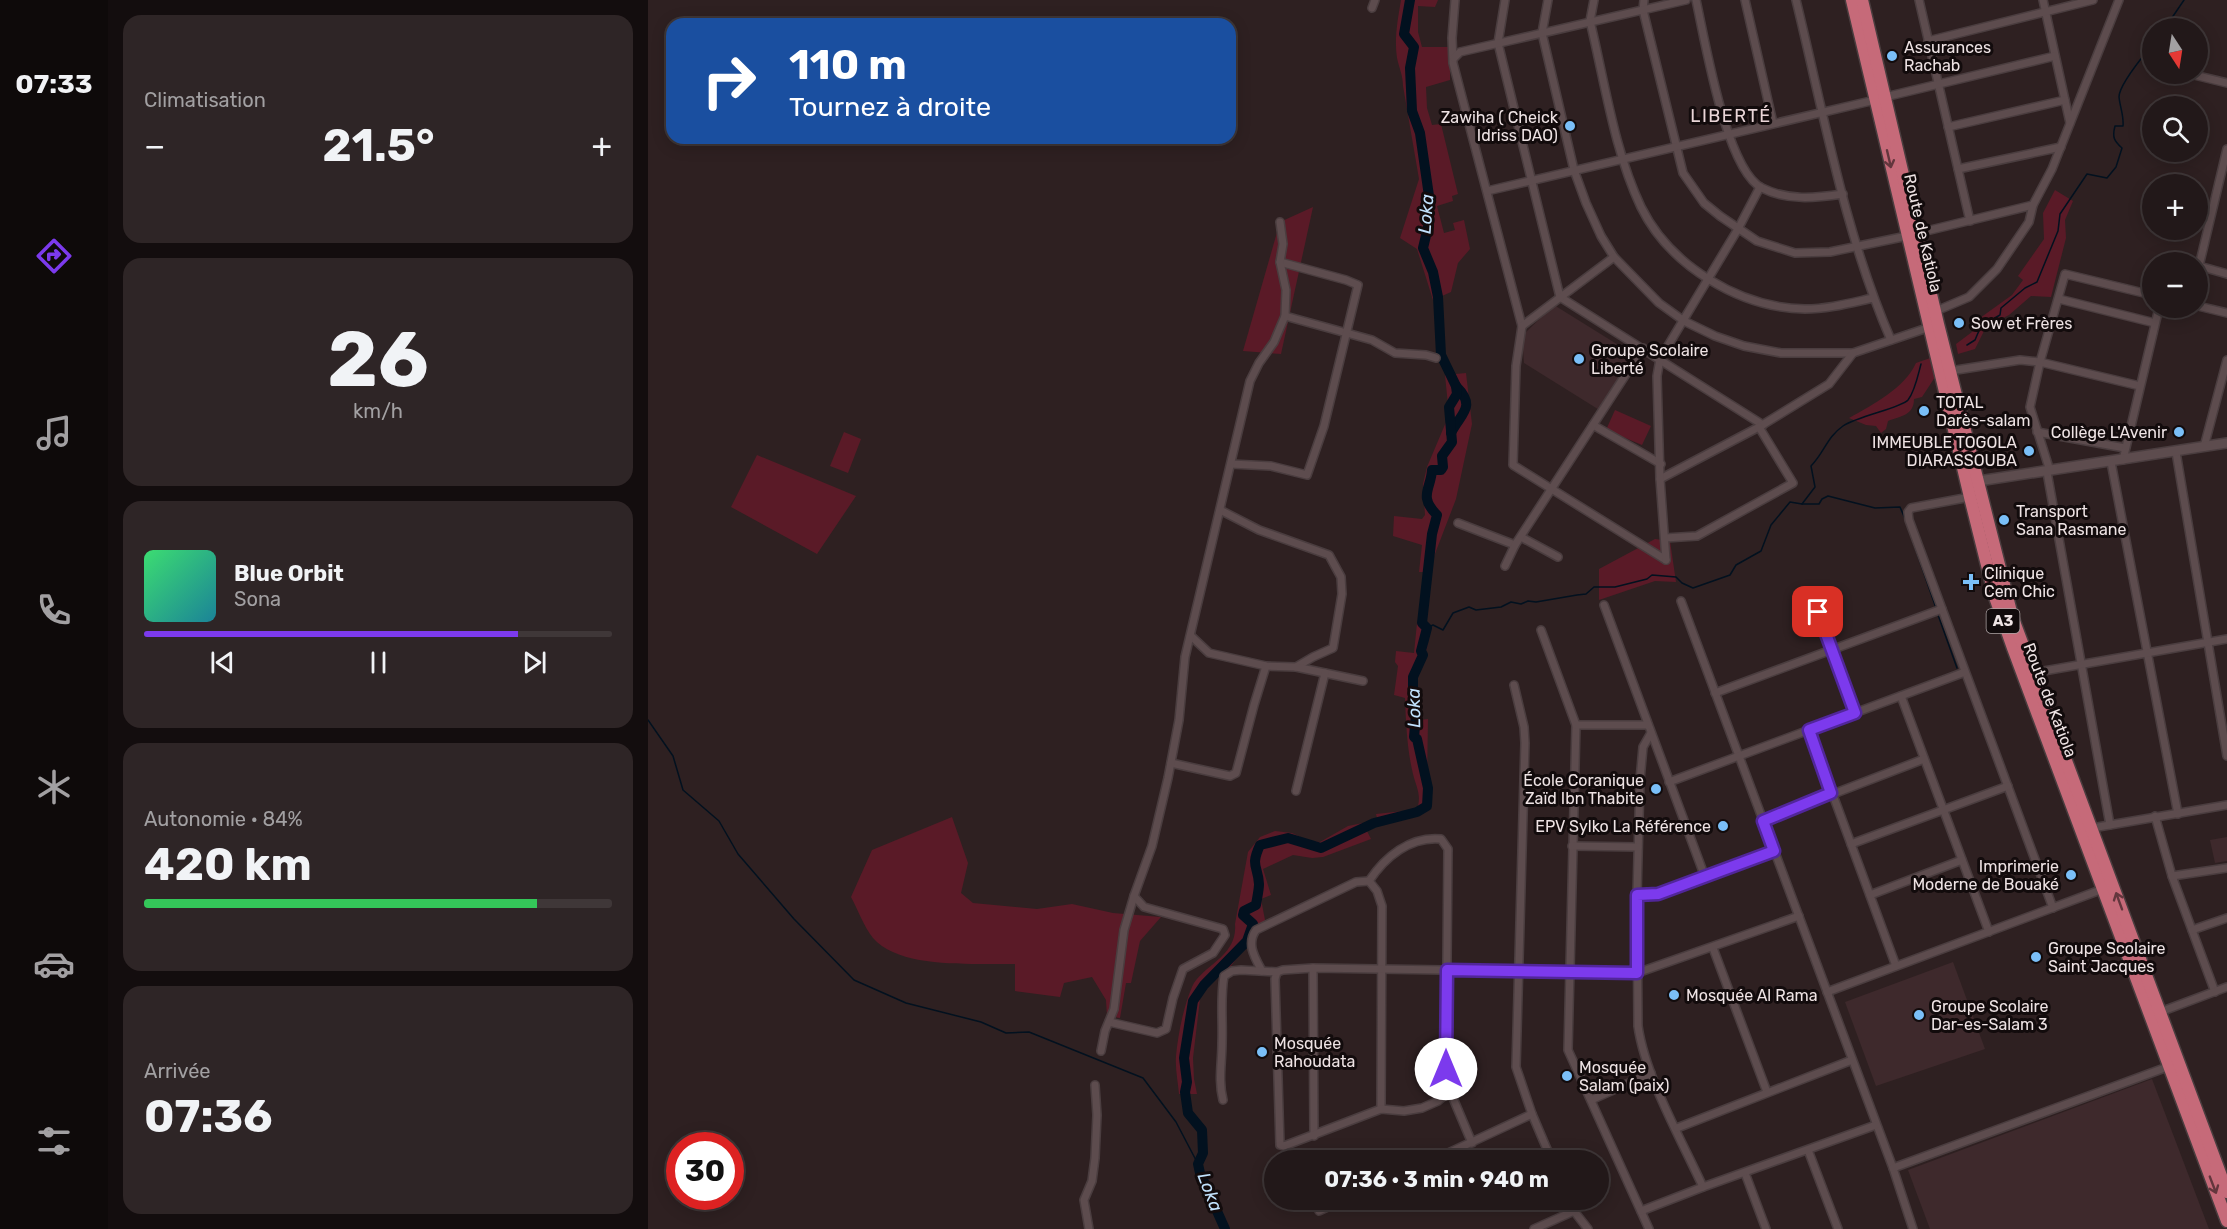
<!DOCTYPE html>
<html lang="fr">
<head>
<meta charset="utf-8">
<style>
  :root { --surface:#221819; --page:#2e2526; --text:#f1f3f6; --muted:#a2a0a2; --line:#3f3738; --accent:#7c3aed }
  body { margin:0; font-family:Rubik,sans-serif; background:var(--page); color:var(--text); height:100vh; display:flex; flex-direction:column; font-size:22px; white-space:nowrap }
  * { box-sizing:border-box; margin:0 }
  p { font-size:20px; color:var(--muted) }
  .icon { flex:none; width:33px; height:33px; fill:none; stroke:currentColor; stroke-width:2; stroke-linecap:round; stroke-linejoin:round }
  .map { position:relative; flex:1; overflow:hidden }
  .side { display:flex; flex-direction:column; gap:15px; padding:15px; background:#130d0e; width:540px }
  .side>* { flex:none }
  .top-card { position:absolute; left:18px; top:18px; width:570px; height:126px; border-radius:18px; box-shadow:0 3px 15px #0003,0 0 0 2px var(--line); background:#1a4fa0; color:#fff; overflow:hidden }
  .needle { width:39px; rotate:168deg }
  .fabs { position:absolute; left:1494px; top:18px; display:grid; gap:12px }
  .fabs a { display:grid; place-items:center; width:66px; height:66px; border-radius:50%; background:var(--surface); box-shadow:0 3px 15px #0003,0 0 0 2px var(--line); font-size:30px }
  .speed { position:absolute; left:18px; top:1132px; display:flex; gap:12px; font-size:30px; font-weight:700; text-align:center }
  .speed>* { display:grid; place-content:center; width:78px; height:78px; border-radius:50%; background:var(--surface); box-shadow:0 3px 15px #0003,0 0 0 2px var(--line); line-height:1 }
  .speed .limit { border:9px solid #d22; background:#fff; color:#111 }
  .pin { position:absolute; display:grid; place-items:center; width:51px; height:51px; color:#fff; margin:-26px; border-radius:12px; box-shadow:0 3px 9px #0006 }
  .me { position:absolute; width:66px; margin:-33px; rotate:0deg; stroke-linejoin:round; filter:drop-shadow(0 0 4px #0008) }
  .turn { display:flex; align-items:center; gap:21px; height:126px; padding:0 24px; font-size:27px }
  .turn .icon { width:78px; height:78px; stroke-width:2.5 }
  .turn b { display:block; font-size:42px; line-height:51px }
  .big { font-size:45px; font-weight:700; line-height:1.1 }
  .side .widget { flex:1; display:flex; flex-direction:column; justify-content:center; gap:9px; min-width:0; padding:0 21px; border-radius:18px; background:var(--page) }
  .side .dial { align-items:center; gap:0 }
  .dial b { font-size:78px; line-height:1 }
  .song { display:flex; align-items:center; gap:18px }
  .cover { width:72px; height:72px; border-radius:9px; background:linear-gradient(135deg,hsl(140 70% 55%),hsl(190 70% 35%)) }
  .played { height:6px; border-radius:3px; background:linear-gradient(90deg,var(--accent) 80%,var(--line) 80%) }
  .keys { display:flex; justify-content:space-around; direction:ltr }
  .heat { display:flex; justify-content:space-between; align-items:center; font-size:33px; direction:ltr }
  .charge { height:9px; border-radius:4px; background:linear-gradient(90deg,#34c759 84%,var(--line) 0) }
  .trip { position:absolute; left:616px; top:1150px; width:345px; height:60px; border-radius:30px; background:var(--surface); box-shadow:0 3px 15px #0003,0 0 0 2px var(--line); font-weight:700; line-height:60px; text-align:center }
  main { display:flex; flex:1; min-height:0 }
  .menu { display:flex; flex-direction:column; width:108px; justify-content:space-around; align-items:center; background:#0e0a0a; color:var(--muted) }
  .menu .icon { width:42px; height:42px }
  .menu .current { color:var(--accent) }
  .menu b { font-size:27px; color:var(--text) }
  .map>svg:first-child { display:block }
</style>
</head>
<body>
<main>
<nav class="menu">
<b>07:33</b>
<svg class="icon current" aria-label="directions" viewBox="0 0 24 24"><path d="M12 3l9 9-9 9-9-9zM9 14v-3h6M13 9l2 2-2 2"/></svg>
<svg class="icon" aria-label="music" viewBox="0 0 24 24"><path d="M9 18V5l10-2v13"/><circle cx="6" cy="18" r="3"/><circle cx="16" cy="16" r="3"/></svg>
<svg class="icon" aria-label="phone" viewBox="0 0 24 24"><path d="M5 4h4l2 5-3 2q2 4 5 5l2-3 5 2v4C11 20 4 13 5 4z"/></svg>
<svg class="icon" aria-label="climate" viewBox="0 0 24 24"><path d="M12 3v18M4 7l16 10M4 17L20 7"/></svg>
<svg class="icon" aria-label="car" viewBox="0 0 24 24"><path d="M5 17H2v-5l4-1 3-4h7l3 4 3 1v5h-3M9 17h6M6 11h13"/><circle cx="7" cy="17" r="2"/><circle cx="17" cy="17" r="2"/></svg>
<svg class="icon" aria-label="filters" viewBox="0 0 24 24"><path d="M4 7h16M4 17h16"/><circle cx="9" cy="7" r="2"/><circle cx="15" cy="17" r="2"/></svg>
</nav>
<section class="side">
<div class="widget"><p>Climatisation</p>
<div class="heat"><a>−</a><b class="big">21.5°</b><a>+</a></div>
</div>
<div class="widget dial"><b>26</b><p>km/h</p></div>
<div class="widget">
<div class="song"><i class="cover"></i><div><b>Blue Orbit</b><p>Sona</p></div></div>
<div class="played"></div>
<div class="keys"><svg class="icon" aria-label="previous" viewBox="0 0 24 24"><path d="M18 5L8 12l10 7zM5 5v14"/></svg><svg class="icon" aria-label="pause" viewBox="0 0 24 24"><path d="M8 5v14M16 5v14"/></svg><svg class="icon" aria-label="next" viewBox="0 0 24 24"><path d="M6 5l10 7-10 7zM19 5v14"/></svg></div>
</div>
<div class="widget"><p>Autonomie · 84%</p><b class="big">420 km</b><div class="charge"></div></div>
<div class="widget"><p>Arrivée</p><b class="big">07:36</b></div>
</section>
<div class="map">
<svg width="1579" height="1229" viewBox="0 0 1579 1229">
  <rect width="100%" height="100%" fill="#2e2021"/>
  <g fill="#3e292c">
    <path d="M906,305L988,356L953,411L876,363L874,336Z"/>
    <path d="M1579,837V861L1567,863L1562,840Z"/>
    <path d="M1305,962L1337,1049L1228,1086L1197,1002Z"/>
    <path d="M1504,1079L1561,1229H1282L1260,1170Z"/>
  </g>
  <g fill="#5a1a27">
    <path d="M753,0H790L787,7L770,6V32L774,47H802V80L778,87L779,108L784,125L793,124L810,194L804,196L805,201L789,206L796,233L807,230L805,223L816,220L822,249L810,263L803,292L785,300L769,249L752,238L771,179L755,86C755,75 751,68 749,58C746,39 750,18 753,0Z"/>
    <path d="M1407,190L1425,201L1417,220L1418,238L1403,297L1383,296L1361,315L1338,327L1327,349L1310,354L1308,344L1324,332L1332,318L1364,295L1375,280L1370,276L1396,239L1395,213Z"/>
    <path d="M665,207L633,354L595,351L632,222Z"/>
    <path d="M1285,357L1289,374L1274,397L1266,399C1266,415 1253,416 1240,421L1238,429L1233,433L1228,426L1218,425L1201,418C1224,405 1257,388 1268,363Z"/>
    <path d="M818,373L824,424L808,499L780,572H771L774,545L745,536L746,516L774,519L777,515L775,484L779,467L801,415L797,375Z"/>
    <path d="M967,410L1003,426L994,445L958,430Z"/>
    <path d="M196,432L213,439L200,473L182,466Z"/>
    <path d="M109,455L208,496L169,554L83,507Z"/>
    <path d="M1007,539L1022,541L1028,582L1007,581L951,600V569Z"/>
    <path d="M769,623L782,624L779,649L771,662L766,695L771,720L780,719L779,781L783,805L772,812L731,826L728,814L765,810L770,806C773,794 768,786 765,774C759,749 758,723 757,698L746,695L750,666L747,662L748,651L766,653Z"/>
    <path d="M304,817L320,863L313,893L325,903L389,909L424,904L465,913L513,917L492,941L483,983H478L472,1018L459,1016L458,1000L444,977L416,983L412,997L367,991V964C328,963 253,970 225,938C216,927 210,910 203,897L224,850Z"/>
    <path d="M715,823L723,839L675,857L664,858L645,855L615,869L623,895L613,899L617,920L583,966L566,976L552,999L545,1058L546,1079L549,1094H531C530,1082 527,1068 528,1056C530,1035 535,1008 544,987C554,965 590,957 587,924L600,852L612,837L627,831L644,833L661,841L672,842L700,826Z"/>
  </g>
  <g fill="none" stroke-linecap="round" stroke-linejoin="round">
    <g stroke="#02111f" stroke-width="1.5">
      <path d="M1517,28L1536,0"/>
      <path d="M1319,345L1327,340L1333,326L1352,315L1353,308L1377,288L1389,282L1410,231L1412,214L1439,174L1459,178L1468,167L1474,148C1466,141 1464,137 1467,126H1475C1476,116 1472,107 1471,97C1471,84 1496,55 1504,45"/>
      <path d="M1154,504H1171L1174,499L1180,496L1227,508L1252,507L1261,528"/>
      <path d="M1263,536L1288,608"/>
      <path d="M1289,612L1309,668"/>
      <path d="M779,628L785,625L795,630L805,613L821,607L828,610L853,607L863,602L873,604L880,601L888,602L929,595L938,594L946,587H967L999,579L1004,575L1028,577L1034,583L1045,588L1082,575L1088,565L1113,551L1123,525L1142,502L1154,504L1167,487L1163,466C1176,453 1179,437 1195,426C1210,416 1253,408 1260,400C1267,391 1270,375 1273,364"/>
      <path d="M0,720L25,756L35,790L71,821L90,854L146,919L206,980L258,1003L333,1022L358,1033L381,1032L495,1078L528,1122L550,1164"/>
    </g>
    <g stroke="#02111f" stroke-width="10">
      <path d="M803,433C813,413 829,407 808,386"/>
      <path d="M577,1229L552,1173L550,1164L555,1153L554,1130L540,1113L537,1092L539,1082L536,1058L545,1001L556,985L599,941L605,924L595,915L596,911L608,905C609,898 611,890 611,884C610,865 602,867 612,845L640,838L673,848L726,823L769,812L779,806L780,788L769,739L766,737L768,715L765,697V677L775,655L773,651L779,628L774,623L784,534L789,515C770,496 783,489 784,470H793L795,467L794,456L804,442L801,407L809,394L808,386L793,355L790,297L785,272L775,248L781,223V196L772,133L764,111L762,68L766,47L756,34L762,0"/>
    </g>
    <g stroke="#4a3d3f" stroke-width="10">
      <g id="minor">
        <path d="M807,0L804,38L805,63L874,326L868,366L865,465L1018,560"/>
        <path d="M857,0L850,43L912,297L1115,425"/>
        <path d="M900,0L894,33L926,170L938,203L953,236L966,257L1011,303L1036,321L1067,336L1096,346L1133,353H1205L1285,326"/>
        <path d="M946,0L942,21C957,83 966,150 993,207C1022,266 1092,308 1157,309C1180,309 1202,303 1225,298"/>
        <path d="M996,0L995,10L1035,173L1056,203L1072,216L1109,241L1147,253L1182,252L1259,236"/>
        <path d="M1048,0C1057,40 1078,170 1114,188C1140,201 1167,198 1195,194"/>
        <path d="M1097,0L1125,123"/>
        <path d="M1148,0C1176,114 1196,232 1243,340"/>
        <path d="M1271,0L1322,221"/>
        <path d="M1395,0L1422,123"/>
        <path d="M724,8L727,0"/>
        <path d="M1280,41L1445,0"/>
        <path d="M806,58L812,52L1038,0"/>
        <path d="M1542,74L1579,83"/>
        <path d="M1237,97L1407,56"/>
        <path d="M1300,127L1417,100"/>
        <path d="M1579,149L1551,266L1579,274"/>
        <path d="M1310,169L1413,147"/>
        <path d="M839,191L1227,100"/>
        <path d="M1270,233L1385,205"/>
        <path d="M1411,299L1507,323"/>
        <path d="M1550,306L1579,313"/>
        <path d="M1288,311L1321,297L1349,269L1381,222L1385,205L1404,169L1471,0"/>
        <path d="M637,316L724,340L747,353L778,355L788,358"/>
        <path d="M874,326L966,257"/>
        <path d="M1302,371L1372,360L1392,362L1492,386"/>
        <path d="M945,425L1013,464"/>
        <path d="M1389,432L1477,448"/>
        <path d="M1556,447L1579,360"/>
        <path d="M1528,452L1579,756"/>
        <path d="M1475,460L1511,308"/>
        <path d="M1463,462L1530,814"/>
        <path d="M583,464L623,466L659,475L676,426L710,285L698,280L632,262"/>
        <path d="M1402,471L1382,407L1392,362L1417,274L1504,295"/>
        <path d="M1399,472L1462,825"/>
        <path d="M1012,479L1111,427L1181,384L1205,353"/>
        <path d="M1322,497L1263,508L1260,512L1261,520L1405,908"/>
        <path d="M572,510L611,530L681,555L693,577L694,594L685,648L665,657L648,667"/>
        <path d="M810,523L867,545"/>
        <path d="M873,537L910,557"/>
        <path d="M1017,538L1049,536L1145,483L1111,427"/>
        <path d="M1018,560L1012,479L1009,376L1012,359L1090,229L1112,187"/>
        <path d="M857,566L867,545L995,348"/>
        <path d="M1163,593L1207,713"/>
        <path d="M1033,601L1245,1168L1265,1229"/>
        <path d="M956,605L1057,877"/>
        <path d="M893,630L928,725L920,1050L1001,1229"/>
        <path d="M543,636L561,653L618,666L648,667L715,681"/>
        <path d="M1384,673L1579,639"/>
        <path d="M866,685L876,727L877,743L868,1067L884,1114L904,1161"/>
        <path d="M1067,693L1294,609"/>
        <path d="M1253,696L1341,932"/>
        <path d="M928,725H1000"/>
        <path d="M1161,730L1248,966"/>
        <path d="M1003,733L995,747L992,780L989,895L990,1026C997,1076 1033,1139 1055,1187"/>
        <path d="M523,763L582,776L588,773L606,705L618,666"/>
        <path d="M1021,782L1317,672"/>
        <path d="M648,791L677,673"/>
        <path d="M1507,816L1524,876L1567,992"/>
        <path d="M1115,821L1276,759"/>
        <path d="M1444,828L1579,805"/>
        <path d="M1203,844L1360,786"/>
        <path d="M924,846L990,847"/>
        <path d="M1524,876L1579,868"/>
        <path d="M721,881C737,857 762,836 793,839L800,849L798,1069L802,1091L824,1143"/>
        <path d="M721,881L729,891L734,906L733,1109"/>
        <path d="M989,895L1010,894L1126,851"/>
        <path d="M1222,895L1314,860"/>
        <path d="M1544,930L1579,918"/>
        <path d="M1065,948L1119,1092"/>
        <path d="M665,968L666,1136"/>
        <path d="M614,971C607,958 598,944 608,930L708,882L721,881"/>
        <path d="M629,972L627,979L632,1145L636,1146L733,1109L756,1111L774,1108L790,1101L802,1091"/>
        <path d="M1179,992L1455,889"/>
        <path d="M1512,1012L1579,987"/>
        <path d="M461,1022L509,1033L518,1029L525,998L535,969L565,953L577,935L575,929L496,907L486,896"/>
        <path d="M453,1051L457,1031L466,1009L476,930L486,896L504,846L520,778L531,720L537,657L602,381L611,363L626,342L637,316L638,290L632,262L635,244L632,222"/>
        <path d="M575,1100C570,1080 574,1063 574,1043C575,1020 572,999 576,976L584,971L593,970L629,972L635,970L665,968L989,973L1151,916"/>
        <path d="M943,1100L1003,1073"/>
        <path d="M1029,1128L1204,1060"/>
        <path d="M1160,1150L1190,1229"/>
        <path d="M783,1161L884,1114"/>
        <path d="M1245,1168L1522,1066"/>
        <path d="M1097,1173L1118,1229"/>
        <path d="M921,1200L926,1211L940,1229"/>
        <path d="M671,1211L695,1200"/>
        <path d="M993,1211L1055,1187L1228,1125"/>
        <path d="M441,1229L436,1200L444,1181L447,1158L449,1115L447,1085"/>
        <path d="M886,1229L926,1211"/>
      </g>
    </g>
    <g stroke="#4a3d3f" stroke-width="12">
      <path id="tertiary" d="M1324,482L1579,443"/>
    </g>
    <g stroke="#4a3d3f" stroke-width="15">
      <g id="trunk">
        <path d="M1204,0L1322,497L1347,597L1365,648L1579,1221"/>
        <path d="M1214,0L1290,324L1364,616L1579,1192"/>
      </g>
    </g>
    <use href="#minor" stroke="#5d4c4e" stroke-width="7"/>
    <use href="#tertiary" stroke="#5d4c4e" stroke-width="9"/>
    <use href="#trunk" stroke="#c66a79" stroke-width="12"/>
  </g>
  <defs><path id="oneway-shaft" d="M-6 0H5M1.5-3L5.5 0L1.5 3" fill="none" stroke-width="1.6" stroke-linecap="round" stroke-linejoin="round" transform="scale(1.5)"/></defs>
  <g stroke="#63363d">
    <use href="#oneway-shaft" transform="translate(1241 159) rotate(77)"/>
    <use href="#oneway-shaft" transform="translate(1471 901) rotate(-110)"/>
    <use href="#oneway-shaft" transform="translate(1565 1185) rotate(69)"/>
  </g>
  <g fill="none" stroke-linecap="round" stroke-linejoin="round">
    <g stroke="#51269a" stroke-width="15">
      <path id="route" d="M798,1069L799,970L989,973V895L1010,894L1126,851L1115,821L1183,793L1161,730L1207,713L1170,612"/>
    </g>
    <use href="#route" stroke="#7c3aed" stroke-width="10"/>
  </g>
  <g fill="#7abff8" stroke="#120b0c" stroke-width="2">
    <circle cx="1244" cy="56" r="6"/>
    <circle cx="922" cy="126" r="6"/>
    <circle cx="1311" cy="323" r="6"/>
    <circle cx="931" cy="359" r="6"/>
    <circle cx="1276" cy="411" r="6"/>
    <circle cx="1531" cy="432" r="6"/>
    <circle cx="1381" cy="451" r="6"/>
    <circle cx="1356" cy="520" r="6"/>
    <path d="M1320 573h6v6h6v6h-6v6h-6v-6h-6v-6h6z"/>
    <circle cx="1008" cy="789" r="6"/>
    <circle cx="1075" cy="826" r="6"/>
    <circle cx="1423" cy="875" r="6"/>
    <circle cx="1388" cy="957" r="6"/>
    <circle cx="1026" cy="995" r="6"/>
    <circle cx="1271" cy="1015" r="6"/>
    <circle cx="614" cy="1052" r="6"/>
    <circle cx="919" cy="1076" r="6"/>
  </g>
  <g text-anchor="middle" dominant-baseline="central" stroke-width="6" stroke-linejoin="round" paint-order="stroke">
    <rect fill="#120b0c" stroke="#aca2a3" stroke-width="1.5" x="1338.5" y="609" width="33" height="24" rx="4.5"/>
    <g font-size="15" font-weight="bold" fill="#eee3e4">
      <text x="1355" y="621">A3</text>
    </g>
    <g font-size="16" fill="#eee3e4" stroke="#120b0c" text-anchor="start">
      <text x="1256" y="47">Assurances<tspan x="1256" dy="18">Rachab</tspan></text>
      <text x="910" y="117" text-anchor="end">Zawiha ( Cheick<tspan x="910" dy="18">Idriss DAO)</tspan></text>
      <text x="1323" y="323">Sow et Frères</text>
      <text x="943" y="350">Groupe Scolaire<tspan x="943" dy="18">Liberté</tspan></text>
      <text x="1288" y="402">TOTAL<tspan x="1288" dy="18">Darès-salam</tspan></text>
      <text x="1519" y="432" text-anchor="end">Collège L'Avenir</text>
      <text x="1369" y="442" text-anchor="end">IMMEUBLE TOGOLA<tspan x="1369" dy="18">DIARASSOUBA</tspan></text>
      <text x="1368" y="511">Transport<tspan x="1368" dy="18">Sana Rasmane</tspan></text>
      <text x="1336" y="573">Clinique<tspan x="1336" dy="18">Cem Chic</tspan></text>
      <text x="996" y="780" text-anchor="end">École Coranique<tspan x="996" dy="18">Zaïd Ibn Thabite</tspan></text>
      <text x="1063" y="826" text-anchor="end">EPV Sylko La Référence</text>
      <text x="1411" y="866" text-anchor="end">Imprimerie<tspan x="1411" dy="18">Moderne de Bouaké</tspan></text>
      <text x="1400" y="948">Groupe Scolaire<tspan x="1400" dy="18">Saint Jacques</tspan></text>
      <text x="1038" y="995">Mosquée Al Rama</text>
      <text x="1283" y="1006">Groupe Scolaire<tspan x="1283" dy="18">Dar-es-Salam 3</tspan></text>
      <text x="626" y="1043">Mosquée<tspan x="626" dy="18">Rahoudata</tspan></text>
      <text x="931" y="1067">Mosquée<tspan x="931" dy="18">Salam (paix)</tspan></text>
    </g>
    <g font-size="16" fill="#eee3e4" stroke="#120b0c">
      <text transform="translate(1275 233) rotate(77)">Route de Katiola</text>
      <text transform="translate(1402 700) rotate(69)">Route de Katiola</text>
    </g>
    <g font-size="18" letter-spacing="1.5" fill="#e9d5d7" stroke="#120b0c">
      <text x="1083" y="116">LIBERTÉ</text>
    </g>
    <g font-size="18" font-style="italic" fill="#c2e2fd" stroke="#120b0c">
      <text transform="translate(778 214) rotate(-86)">Loka</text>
      <text transform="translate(766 708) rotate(-91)">Loka</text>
      <text transform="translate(562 1192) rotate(69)">Loka</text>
    </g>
  </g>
</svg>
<div class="fabs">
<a><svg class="needle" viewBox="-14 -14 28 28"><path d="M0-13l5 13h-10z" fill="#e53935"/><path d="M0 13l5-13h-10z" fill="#a2a0a2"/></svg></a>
<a><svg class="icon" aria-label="search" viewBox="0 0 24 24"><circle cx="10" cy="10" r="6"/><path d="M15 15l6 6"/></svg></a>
<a>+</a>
<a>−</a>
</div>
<div class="speed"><div class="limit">30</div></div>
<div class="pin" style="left:1170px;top:612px;background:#d93025"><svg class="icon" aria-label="arrive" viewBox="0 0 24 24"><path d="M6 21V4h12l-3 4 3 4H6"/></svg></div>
<svg class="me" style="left:798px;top:1069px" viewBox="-20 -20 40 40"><circle r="19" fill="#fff"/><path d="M0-13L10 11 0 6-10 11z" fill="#7c3aed"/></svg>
<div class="trip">07:36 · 3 min · 940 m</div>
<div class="top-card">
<div class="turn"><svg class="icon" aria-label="right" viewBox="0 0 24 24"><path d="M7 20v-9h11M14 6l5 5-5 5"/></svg><div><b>110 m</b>Tournez à droite</div></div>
</div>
</div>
</main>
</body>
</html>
